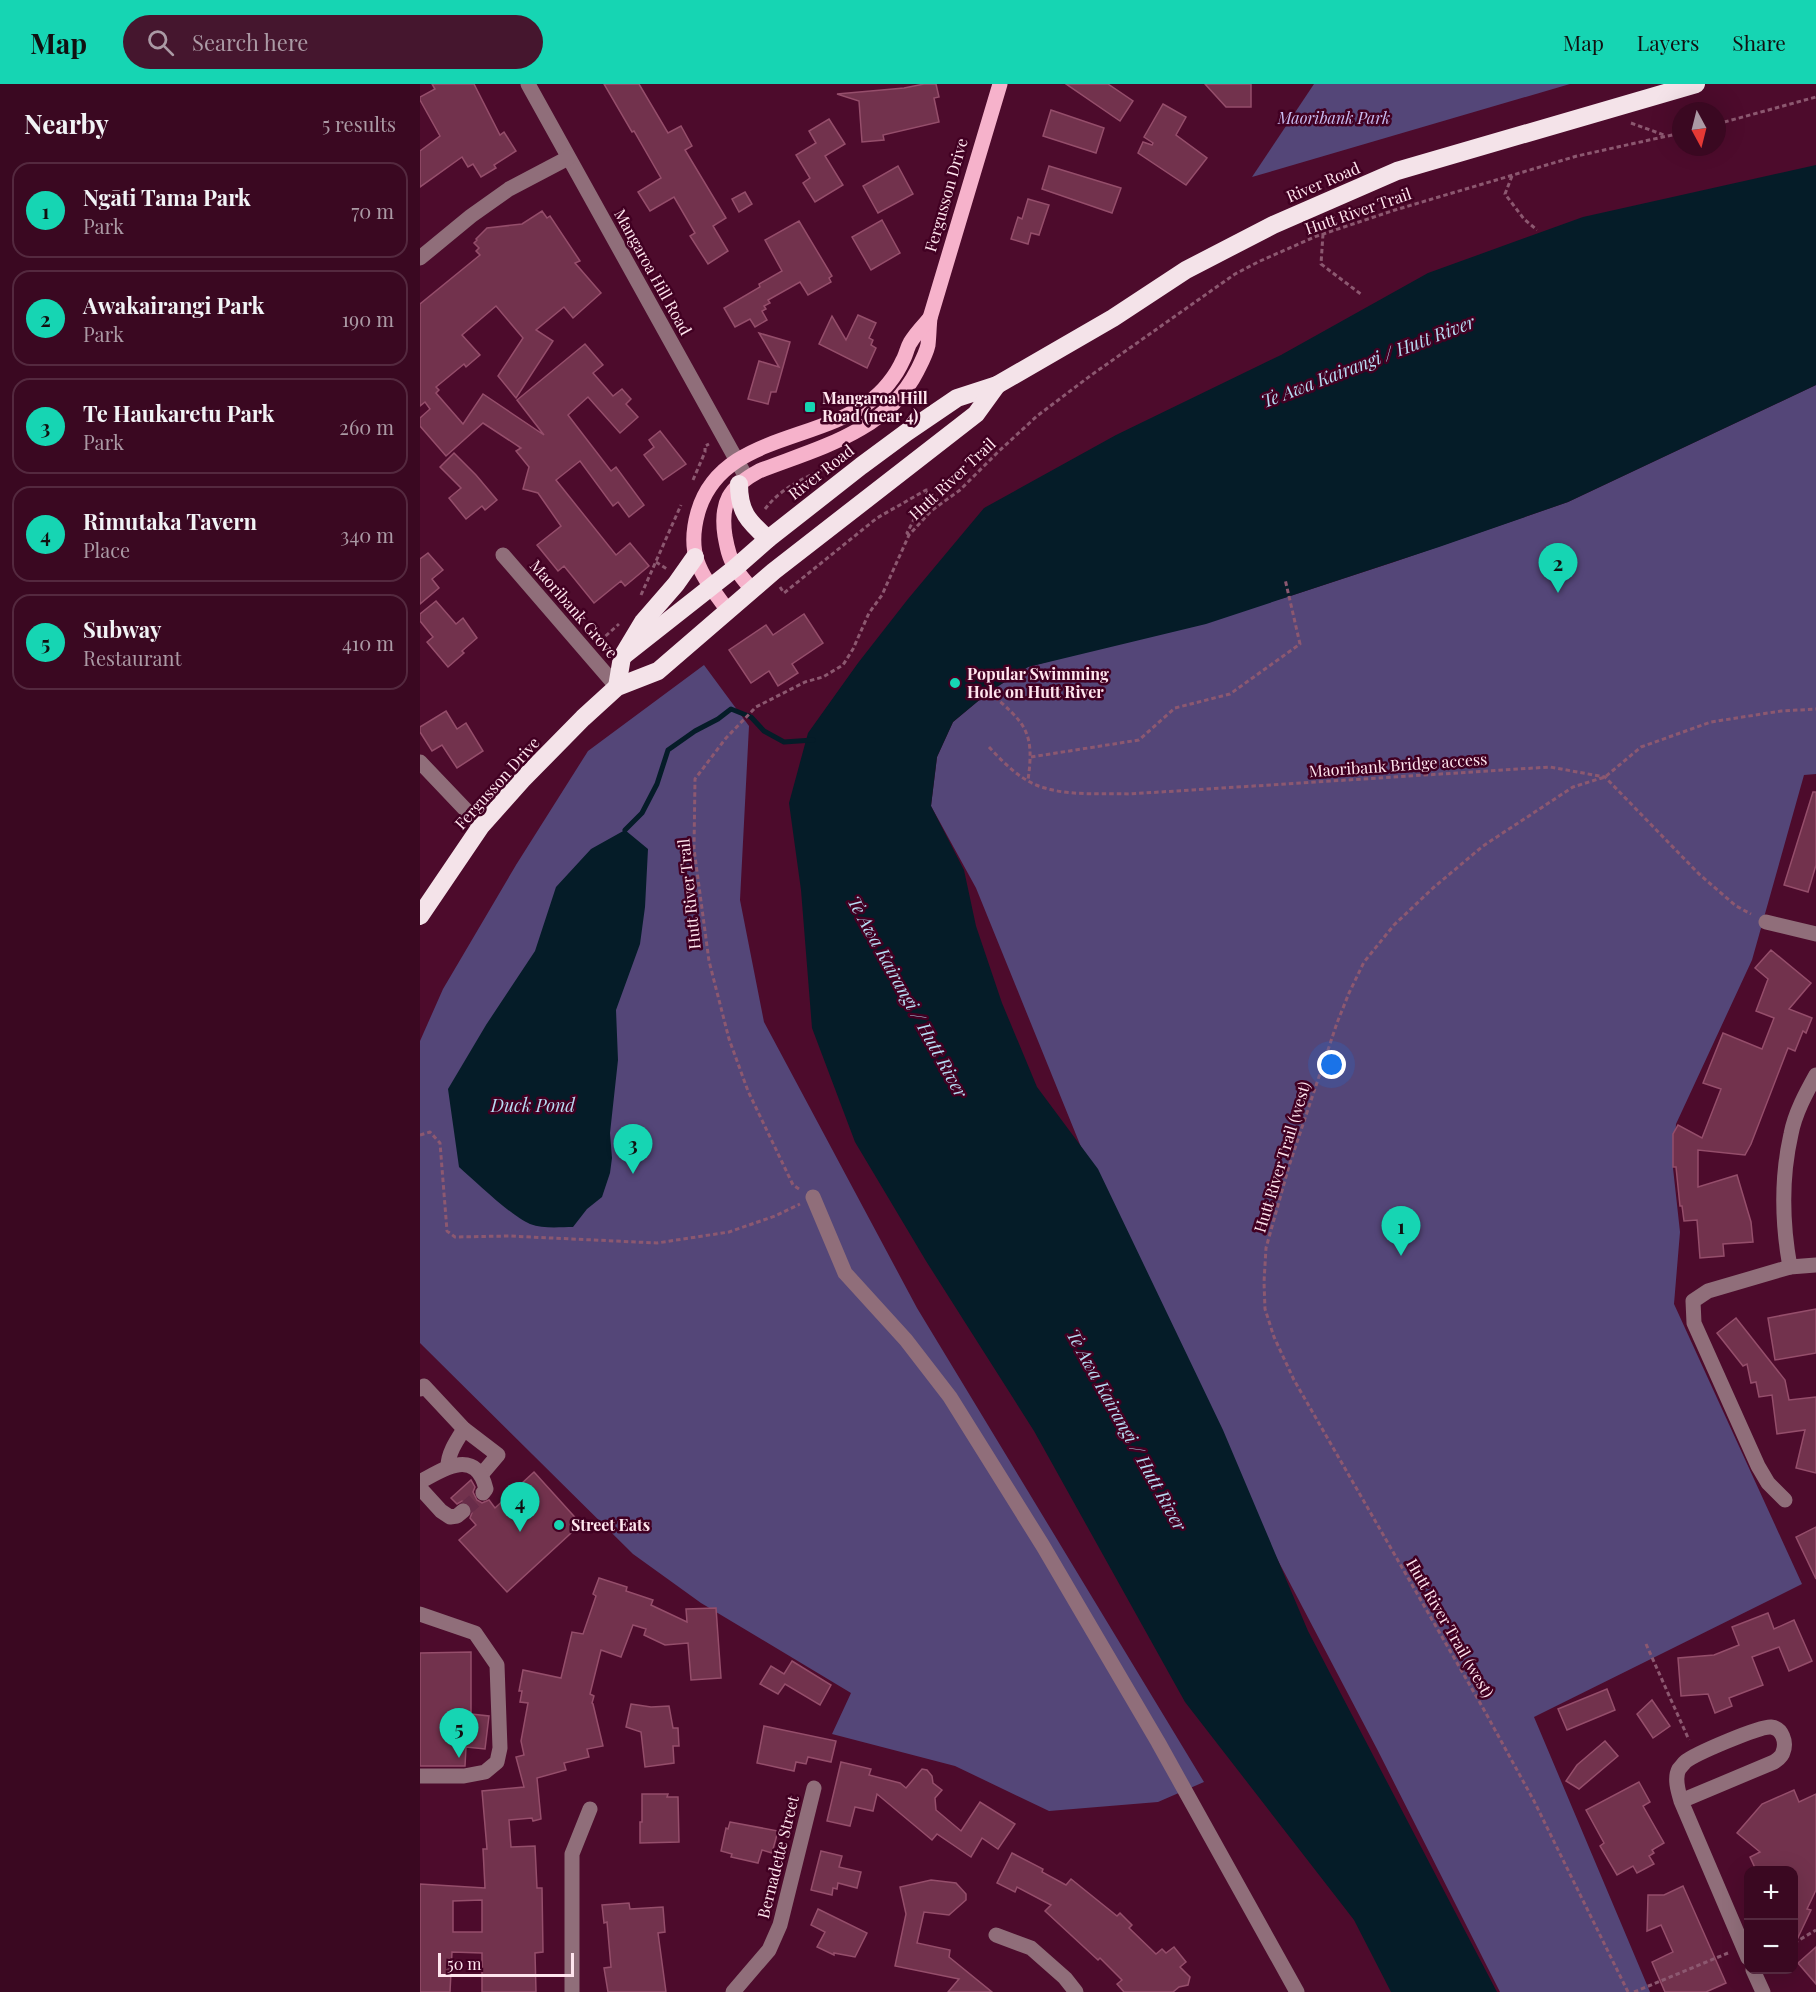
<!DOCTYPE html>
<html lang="en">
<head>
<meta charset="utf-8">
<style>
	body { margin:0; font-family:"Playfair Display",serif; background:#45162e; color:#f1f3f6 }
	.controls { position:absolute; right:18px; bottom:18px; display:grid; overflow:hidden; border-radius:12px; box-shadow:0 6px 24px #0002 }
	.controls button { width:54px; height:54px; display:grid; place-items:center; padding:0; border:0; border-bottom:2px solid #54293f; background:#3a0821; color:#f1f3f6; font:30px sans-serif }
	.compass { position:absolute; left:1252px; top:18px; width:54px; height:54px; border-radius:50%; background:#3a0821; box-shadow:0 6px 24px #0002; rotate:173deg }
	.scale { position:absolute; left:18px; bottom:15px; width:136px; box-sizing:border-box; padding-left:6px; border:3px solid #ffe5ee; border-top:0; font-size:16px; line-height:21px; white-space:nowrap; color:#ffe5ee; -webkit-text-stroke:4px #410022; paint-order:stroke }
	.you { position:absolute; left:912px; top:981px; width:21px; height:21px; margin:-15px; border:4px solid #fff; border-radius:50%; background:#1a73e8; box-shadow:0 0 0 9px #1a73e833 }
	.badge { display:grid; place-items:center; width:39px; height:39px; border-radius:50%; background:#16d5b3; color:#111; font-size:20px; font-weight:700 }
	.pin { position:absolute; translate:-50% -50px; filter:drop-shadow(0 2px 3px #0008) }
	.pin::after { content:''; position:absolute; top:32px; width:21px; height:18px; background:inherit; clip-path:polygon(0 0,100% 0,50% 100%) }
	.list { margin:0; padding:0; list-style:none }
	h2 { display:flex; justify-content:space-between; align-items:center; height:78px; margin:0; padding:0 24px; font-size:26px }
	h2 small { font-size:20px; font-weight:400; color:#ab9aa5 }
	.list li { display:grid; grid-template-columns:39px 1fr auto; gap:18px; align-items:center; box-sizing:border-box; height:96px; margin:0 12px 12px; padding:0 12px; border:2px solid #54293f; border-radius:18px }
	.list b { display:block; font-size:22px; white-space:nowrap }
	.list p { margin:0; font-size:20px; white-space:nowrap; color:#ab9aa5 }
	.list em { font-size:20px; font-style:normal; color:#ab9aa5 }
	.icon { flex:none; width:33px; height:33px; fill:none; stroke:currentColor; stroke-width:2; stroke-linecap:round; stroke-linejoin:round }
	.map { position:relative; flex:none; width:1396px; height:1908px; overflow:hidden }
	header { display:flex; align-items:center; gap:36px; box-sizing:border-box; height:84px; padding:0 30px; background:#16d5b3; color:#111 }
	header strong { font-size:28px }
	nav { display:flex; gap:33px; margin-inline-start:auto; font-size:21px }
	.search { width:420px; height:54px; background:#45162e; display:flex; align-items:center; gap:15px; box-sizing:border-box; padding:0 21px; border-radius:33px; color:#ab9aa5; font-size:22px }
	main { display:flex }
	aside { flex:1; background:#3a0821 }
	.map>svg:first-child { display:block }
</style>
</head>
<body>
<header>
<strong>Map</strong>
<div class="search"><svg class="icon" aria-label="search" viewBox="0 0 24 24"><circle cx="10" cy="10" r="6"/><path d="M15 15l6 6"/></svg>Search here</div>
<nav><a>Map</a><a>Layers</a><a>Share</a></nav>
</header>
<main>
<aside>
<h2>Nearby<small>5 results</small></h2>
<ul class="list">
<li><span class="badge">1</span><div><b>Ngāti Tama Park</b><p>Park</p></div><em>70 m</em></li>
<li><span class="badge">2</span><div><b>Awakairangi Park</b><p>Park</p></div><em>190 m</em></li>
<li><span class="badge">3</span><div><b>Te Haukaretu Park</b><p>Park</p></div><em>260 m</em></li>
<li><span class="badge">4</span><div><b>Rimutaka Tavern</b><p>Place</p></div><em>340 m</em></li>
<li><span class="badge">5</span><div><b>Subway</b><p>Restaurant</p></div><em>410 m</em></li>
</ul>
</aside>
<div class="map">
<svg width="1396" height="1908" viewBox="0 0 1396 1908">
	<rect width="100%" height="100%" fill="#4d0b2c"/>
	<!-- green -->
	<g fill="#544678">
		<polygon points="894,0 1150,0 832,93"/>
		<polygon points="1396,301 1396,690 1384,691 1332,876 1256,1040 1253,1084 1260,1148 1254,1220 1382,1500 1114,1633 1230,1908 1080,1908 957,1665 730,1233 556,804 511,722 517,673 533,638 569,608 608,583 864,514 974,478 1148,418"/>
		<polygon points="284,581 329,642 320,816 344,938 497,1224 784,1698 738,1718 629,1727 535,1682 412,1650 431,1609 281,1519 213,1470 0,1259 0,957 23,905 96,781 168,667"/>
	</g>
	<!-- water -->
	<g fill="#051c28">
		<polygon points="1396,81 1396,301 1148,418 1019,463 786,540 608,583 569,608 533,638 517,673 511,722 544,786 556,842 582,919 617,1003 678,1085 803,1346 888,1547 1077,1908 971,1908 934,1836 765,1618 614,1347 506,1177 435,1058 392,944 381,806 369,719 388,649 438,579 488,515 564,424 696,351 861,271 1008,189 1163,133"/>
		<path d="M205 746 228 765 225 823 220 860 196 926 198 976 190 1049 192 1074 190 1089 182 1113 167 1125 153 1143C140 1143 123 1145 110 1140 91 1132 56 1098 39 1083L28 1005 66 941 115 867 136 803 171 765Z"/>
	</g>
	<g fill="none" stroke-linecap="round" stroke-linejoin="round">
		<!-- stream -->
		<polyline stroke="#051c28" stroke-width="5" points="205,746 222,729 237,700 248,666 275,647 298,635 311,625 331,633 344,647 364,658 393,656"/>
	</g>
	<!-- building -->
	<g fill="#72324d" stroke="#954e6b" stroke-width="1.5" fill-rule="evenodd">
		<polygon points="12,0 54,0 80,51 84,48 96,67 74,81 76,84 61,93 53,80 48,83 42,73 0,103 0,67 20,52 0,16 0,13 15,5"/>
		<polygon points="184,0 219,0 248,49 261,42 272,62 265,66 306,134 293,142 308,167 288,180 270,152 275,149 254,113 230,127 218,108 241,94 214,47 212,48"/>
		<polygon points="504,0 516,0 519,13 514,14 519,38 463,51 464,56 442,58 439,17 417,10 484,4"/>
		<polygon points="646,0 688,0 713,17 700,37"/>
		<polygon points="785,0 831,0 831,23 806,23"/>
		<polygon points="743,20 766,33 756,51 787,74 766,101 718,69 723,58 732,61 733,59 724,53"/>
		<polygon points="631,26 684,44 676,69 623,52"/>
		<polygon points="409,35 425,60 405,72 423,101 395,118 383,99 390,94 376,71 396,59 389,47"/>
		<polygon points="478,82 493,110 458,129 443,102"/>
		<polygon points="629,82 701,104 692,129 622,105"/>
		<polygon points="325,108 332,120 319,128 312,115"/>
		<polygon points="608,115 629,121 619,151 611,149 608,160 591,155 598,133 602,135"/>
		<polygon points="122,127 127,134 130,132 160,177 155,179 181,209 153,234 144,223 116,246 133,257 96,314 78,292 103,254 76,222 42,251 60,271 46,283 44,280 16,303 19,306 16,309 43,340 63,310 124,351 97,316 165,260 183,281 173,289 193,312 202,305 211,315 206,320 218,333 200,349 168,313 148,331 191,387 196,383 224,421 209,433 198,418 193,422 160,377 136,396 196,471 210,459 229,482 205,502 201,497 174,519 144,482 138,487 117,461 141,442 118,409 103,405 109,383 96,367 101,364 63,339 26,372 0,342 0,334 10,325 5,318 0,322 0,220 60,171 56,167 59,164 54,159 57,156 56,155 67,144 102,140"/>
		<polygon points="462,136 480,169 451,186 432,153"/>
		<polygon points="379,137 412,192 409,194 411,198 388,211 380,198 348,216 350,219 344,222 346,225 342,227 347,236 335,243 330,235 315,243 304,224 340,203 339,200 362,187 345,156"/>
		<polygon points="438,231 456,239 449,254 453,256 451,261 456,264 447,284 399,260 412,232 426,256"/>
		<polygon points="339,249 370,258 356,308 351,308 348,320 328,315 339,277 359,283"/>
		<polygon points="240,347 266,380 243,396 224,371 234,363 229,356"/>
		<polygon points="34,369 56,391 77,416 65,426 62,422 46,435 29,414 41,404 20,383"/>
		<polygon points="8,469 23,486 12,495 19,504 0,520 0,475"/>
		<polygon points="16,517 36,540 43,534 57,554 42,567 44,569 28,583 7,558 13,553 0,537 0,530"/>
		<polygon points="384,530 403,559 372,580 378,589 358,602 349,587 331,599 309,566 346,541 353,551"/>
		<polygon points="26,627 37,645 46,639 63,667 37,684 22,661 12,667 0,648 0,643"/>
		<polygon points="1393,708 1396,708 1396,781 1388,808 1364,801"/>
		<polygon points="1351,866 1391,899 1369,925 1392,934 1386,949 1383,947 1375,967 1368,964 1331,1060 1325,1071 1278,1066 1278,1103 1317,1091 1331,1138 1333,1158 1303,1160 1304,1172 1280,1174 1277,1136 1264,1137 1262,1122 1260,1122 1256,1083 1253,1083 1253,1050 1258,1041 1282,1054 1301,1005 1283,999 1303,949 1342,965 1354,934 1336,927 1348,895 1335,884"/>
		<polygon points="1396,1225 1396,1269 1355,1276 1348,1234"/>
		<polygon points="1316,1234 1365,1296 1369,1316 1396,1313 1396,1389 1376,1384 1385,1346 1357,1350 1352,1311 1339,1313 1336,1298 1331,1299 1327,1280 1323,1282 1297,1249"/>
		<polygon points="114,1388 161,1440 87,1508 39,1456 56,1441 50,1434 53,1426 50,1420 42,1417 37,1420 31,1414 51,1396 55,1403 53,1408 57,1416 62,1419 69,1416 75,1424"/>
		<polygon points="1396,1443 1396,1495 1376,1453"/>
		<path d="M179 1494 207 1503 206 1507 233 1516 231 1521 267 1538 266 1525 296 1524 301 1594 271 1596 268 1559 245 1561 224 1551 226 1545 213 1541 201 1573 181 1566 170 1610 174 1612 172 1619 173 1620 183 1662 167 1665 169 1673 144 1679 146 1686 117 1694 121 1735 113 1737 112 1734 89 1736 91 1763 115 1762 117 1804H122L123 1868 115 1869 116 1908H62V1869L32 1868 30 1908H0V1800L65 1804 63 1765H67L62 1707 104 1703 96 1673 104 1671 101 1657 108 1619 100 1618 102 1607H99L103 1586 141 1594 152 1548 163 1550 176 1512 173 1510ZM62 1816V1848H33V1817Z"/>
		<polygon points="1348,1529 1354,1545 1374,1536 1392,1577 1369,1587 1359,1563 1332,1573 1343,1601 1309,1614 1312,1622 1295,1629 1288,1610 1261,1612 1258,1574 1294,1571 1319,1561 1312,1543"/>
		<polygon points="51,1568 51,1630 69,1632 65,1665 46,1663 45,1682 0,1682 0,1569"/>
		<polygon points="372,1577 411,1601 400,1621 365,1600 358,1610 340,1600 351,1582 364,1590"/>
		<polygon points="1187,1605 1195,1626 1147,1646 1138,1625"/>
		<polygon points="1232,1616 1250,1642 1233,1654 1217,1630"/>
		<polygon points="211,1620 231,1623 249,1622 253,1644 258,1644 259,1662 253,1662 254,1679 225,1683 221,1648 206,1643"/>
		<polygon points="344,1642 416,1657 411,1678 388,1673 386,1680 376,1678 374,1687 337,1679"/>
		<polygon points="1185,1657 1198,1672 1159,1705 1146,1697 1157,1681"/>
		<polygon points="421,1678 451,1685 449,1691 480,1699 486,1704 502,1685 507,1686 512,1692 513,1699 522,1706 515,1714 516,1726 541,1747 560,1718 595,1740 578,1765 562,1754 551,1773 517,1750 512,1756 457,1710 453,1727 435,1723 430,1742 407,1737"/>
		<polygon points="1219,1698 1230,1718 1223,1722 1244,1759 1232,1766 1234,1769 1229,1772 1234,1780 1217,1789 1213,1782 1197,1791 1180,1762 1184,1759 1166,1726"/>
		<polygon points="1374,1706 1379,1718 1396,1710 1396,1806 1387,1825 1391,1826 1374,1862 1374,1786 1336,1786 1330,1773 1340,1768 1317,1749 1342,1720"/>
		<polygon points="222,1710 248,1710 247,1713 258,1713 259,1758 220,1759 220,1738 222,1738"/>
		<polygon points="310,1738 358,1747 352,1769 342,1766 338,1779 311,1773 312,1770 301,1767 306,1744 308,1745"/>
		<polygon points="401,1767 422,1772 419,1783 441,1788 437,1804 418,1799 417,1805 413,1804 412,1811 391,1806"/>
		<polygon points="592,1769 623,1785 622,1788 646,1801 651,1795 697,1832 700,1829 712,1841 709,1844 736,1870 742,1865 746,1869 754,1863 766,1878 760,1883 770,1893 768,1901 759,1903 753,1908 704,1908 697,1900 702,1896 680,1874 678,1876 625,1827 631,1821 597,1803 595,1808 577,1799"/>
		<polygon points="511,1796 536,1799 546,1810 546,1816 529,1831 504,1828 497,1859 530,1866 529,1873 572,1908 528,1908 539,1895 475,1882 486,1830 480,1803"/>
		<polygon points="1263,1802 1306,1899 1286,1908 1245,1908 1232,1878 1253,1868 1241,1841 1227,1847 1228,1811 1244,1811"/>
		<polygon points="209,1819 210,1825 243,1823 245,1848 238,1849 246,1908 188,1908 184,1884 191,1883 187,1838 184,1839 182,1821"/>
		<polygon points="398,1825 447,1849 435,1873 414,1869 414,1871 397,1863 405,1848 391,1841"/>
		<polygon points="1396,1863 1396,1900 1378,1879"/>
	</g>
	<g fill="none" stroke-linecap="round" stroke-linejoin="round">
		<!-- minor-tunnel -->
		<polyline stroke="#682c49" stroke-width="15" stroke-dasharray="15 8" stroke-linecap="butt" points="43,1427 63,1409"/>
		<!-- path -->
		<g stroke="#8c5870" stroke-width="3" stroke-dasharray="4.5 3" stroke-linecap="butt">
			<polyline points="1211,39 1244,51"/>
			<polyline points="1297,40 1396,13"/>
			<polyline points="1092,92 1085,110 1104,135 1117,146"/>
			<polyline points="903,150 901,180 942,211"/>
			<polyline points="273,396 285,368 285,362 289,360"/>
			<path d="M345 425C361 404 384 394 408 383"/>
			<polyline points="236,478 247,485"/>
			<polyline points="360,503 364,509 457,434 506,406 509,406 487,449 489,451"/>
			<polyline points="221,511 261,421"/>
			<polyline points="180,557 199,540"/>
			<path d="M569 608C605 639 615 647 608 696"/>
			<path d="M569 663C585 680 602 698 625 704 651 712 682 709 709 710L1130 683 1185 693 1279 790 1316 822 1331 830"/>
			<polyline points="611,673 719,656 755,624 810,610 880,560 865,495"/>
			<polyline points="0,1051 10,1048 20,1059 27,1147 35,1153 89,1152 237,1159 309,1148 355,1132 380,1120"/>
			<polyline points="379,1105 373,1101 328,1007 309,955 289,877 274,765 275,695 306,654 336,623 385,598 403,593 423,581 433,565 449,529 462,511 489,451 511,427 540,406 578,368 617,332 670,292 815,190 840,177 897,152 975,126 1157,72 1261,49"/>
			<polyline points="1226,1560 1269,1656"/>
			<polyline points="1374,1859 1396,1846"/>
			<polyline points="1208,1908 1114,1717 1063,1624 874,1296 854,1253 845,1225 844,1198 846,1164 869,1082 917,939 929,909 944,878 974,841 1013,804 1063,762 1153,703 1185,693 1221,663 1291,638 1361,627 1396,625"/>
			<polyline points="1214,1908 1308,1869"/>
		</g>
		<!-- minor -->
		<g stroke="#906e7a" stroke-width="15">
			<polyline points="108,0 326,393"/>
			<polyline points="0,174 51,132 89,105 148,74"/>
			<polyline points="83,471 197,603"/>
			<polyline points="0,678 61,742"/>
			<polyline points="1346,838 1396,850"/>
			<polyline points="393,1113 425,1189 486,1256 530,1313 623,1462 738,1658 877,1908"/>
			<path d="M1370 1183C1362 1139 1361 1094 1371 1050 1375 1029 1386 1009 1396 991"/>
			<polyline points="0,1305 4,1302 44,1345"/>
			<path d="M28 1382C28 1369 37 1356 44 1345L78 1371 61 1391"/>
			<path d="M0 1398C24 1384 56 1364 66 1405L63 1409"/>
			<polyline points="0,1404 21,1427 30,1433 37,1432 43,1427"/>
			<polyline points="1365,1416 1348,1399 1338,1382 1274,1239 1273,1217 1288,1207 1370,1183 1396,1181"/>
			<polyline points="0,1530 55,1549 77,1581 80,1664 77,1678 65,1688 44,1692 0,1692"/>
			<path d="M1261 1717 1354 1678C1358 1675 1362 1673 1363 1668 1367 1658 1362 1644 1351 1643 1340 1642 1274 1670 1265 1678 1264 1679 1260 1684 1259 1685 1254 1694 1258 1707 1261 1717L1328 1874"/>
			<polyline points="576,1851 611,1864 645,1894 656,1908"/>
			<polyline points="1333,1886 1343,1908"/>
			<polyline points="152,1908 152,1770 170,1725"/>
			<polyline points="313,1908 349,1866 360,1841 394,1704"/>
		</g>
		<!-- major -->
		<g stroke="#f6b2cb" stroke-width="15">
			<path d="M332 506C327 499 319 491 315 483 309 474 307 463 305 452 300 419 309 403 339 387 398 364 466 348 497 287 501 279 506 270 508 261 509 252 509 243 510 234L580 0"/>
			<path d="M308 527C283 492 265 474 278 428 300 352 394 359 449 318 463 308 476 292 483 276 486 271 487 264 490 259 495 250 503 242 510 234"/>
		</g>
		<!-- highway -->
		<g stroke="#f4e3e9" stroke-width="18">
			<path d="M319 400C319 428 328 437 348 455"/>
			<polyline points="202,573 315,484 348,455 441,382 487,348 537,314 577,301 693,234 766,186 853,141 977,87 1276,0"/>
			<polyline points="197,603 202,573 223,538 256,500 275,473"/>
			<polyline points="0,832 61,742 102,696 163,634 197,603 238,587 354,487 556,330 577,301"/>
		</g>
	</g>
	<!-- markers -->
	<g fill="#16d5b3" stroke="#410022" stroke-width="2">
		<rect x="384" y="317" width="12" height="12" rx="3"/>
		<circle cx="535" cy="599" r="6"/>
		<circle cx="139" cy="1441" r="6"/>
	</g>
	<g text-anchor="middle" stroke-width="5" stroke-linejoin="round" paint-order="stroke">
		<!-- park labels -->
		<g font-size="16" font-style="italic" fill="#c9bdf2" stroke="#410022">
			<text x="914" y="40">Maoribank Park</text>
		</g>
		<!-- street labels -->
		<g font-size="16" fill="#ffe5ee" stroke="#410022">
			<text transform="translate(903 98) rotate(-23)" y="6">River Road</text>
			<text transform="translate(526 111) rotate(-74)" y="6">Fergusson Drive</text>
			<text transform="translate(938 127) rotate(-19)" y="6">Hutt River Trail</text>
			<text transform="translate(233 188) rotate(61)" y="6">Mangaroa Hill Road</text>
			<text transform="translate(401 388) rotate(-38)" y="6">River Road</text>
			<text transform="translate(532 395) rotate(-43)" y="6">Hutt River Trail</text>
			<text transform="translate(154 525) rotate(49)" y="6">Maoribank Grove</text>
			<text transform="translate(978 681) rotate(-4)" y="6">Maoribank Bridge access</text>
			<text transform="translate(77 699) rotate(-48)" y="6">Fergusson Drive</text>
			<text transform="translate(269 810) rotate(-96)" y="6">Hutt River Trail</text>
			<text transform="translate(862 1073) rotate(-73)" y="6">Hutt River Trail (west)</text>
			<text transform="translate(1030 1544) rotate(60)" y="6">Hutt River Trail (west)</text>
			<text transform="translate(358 1773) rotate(-76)" y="6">Bernadette Street</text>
		</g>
		<!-- poi labels -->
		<g font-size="16" font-weight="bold" fill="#ffe5ee" stroke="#410022" text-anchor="start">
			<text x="402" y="320">Mangaroa Hill<tspan x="402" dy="18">Road (near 4)</tspan></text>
			<text x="547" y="596">Popular Swimming<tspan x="547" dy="18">Hole on Hutt River</tspan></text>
			<text x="151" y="1447">Street Eats</text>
		</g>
		<!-- water labels -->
		<g font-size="18" font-style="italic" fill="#b7dcf3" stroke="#410022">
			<text transform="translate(948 278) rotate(-21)" y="6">Te Awa Kairangi / Hutt River</text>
			<text transform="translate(487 913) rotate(61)" y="6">Te Awa Kairangi / Hutt River</text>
			<text x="113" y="1028">Duck Pond</text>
			<text transform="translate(706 1346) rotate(61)" y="6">Te Awa Kairangi / Hutt River</text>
		</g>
	</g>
</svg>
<div class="controls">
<button>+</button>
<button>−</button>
</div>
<svg class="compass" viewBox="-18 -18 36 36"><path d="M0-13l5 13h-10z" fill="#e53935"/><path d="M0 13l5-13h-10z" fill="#ab9aa5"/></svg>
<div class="scale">50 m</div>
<div class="you"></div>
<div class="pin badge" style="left:981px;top:1172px">1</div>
<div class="pin badge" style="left:1138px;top:509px">2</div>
<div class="pin badge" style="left:213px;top:1090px">3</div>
<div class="pin badge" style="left:100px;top:1448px">4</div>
<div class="pin badge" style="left:39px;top:1674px">5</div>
</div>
</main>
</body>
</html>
